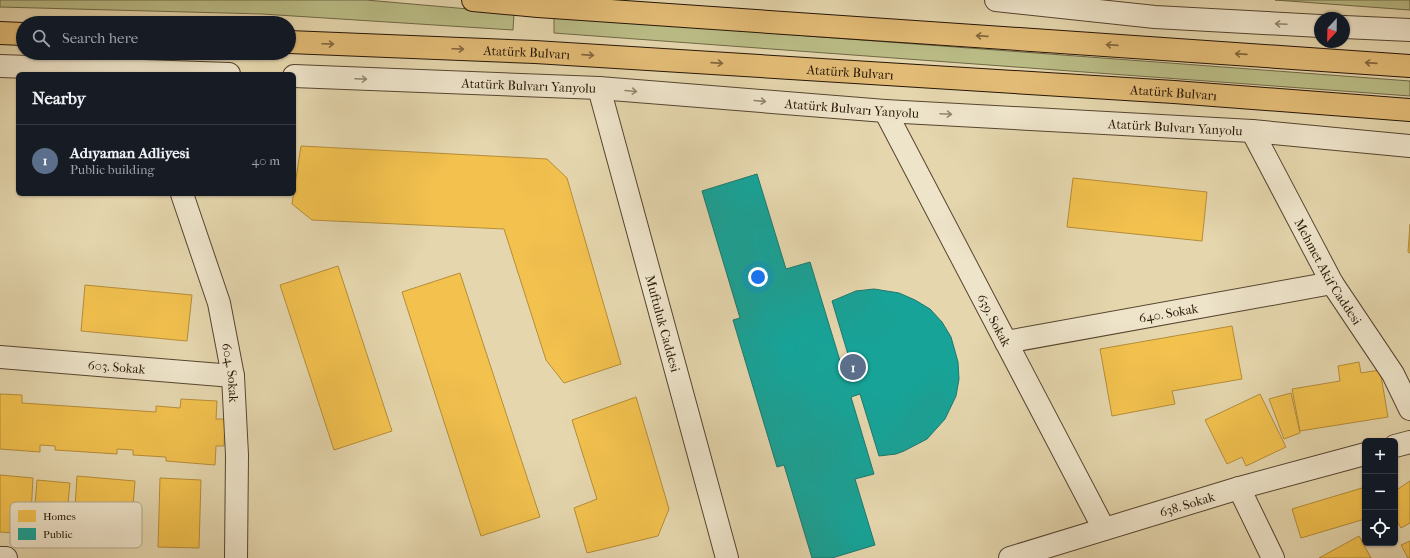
<!DOCTYPE html>
<html lang="en">
<head>
<meta charset="utf-8">
<style>
	body { margin:0; font-family:"IM FELL French Canon",serif; background:#20242c; color:#f1f3f6 }
	.controls { position:absolute; right:12px; bottom:12px; display:grid; overflow:hidden; border-radius:6px; box-shadow:0 1px 3px #0004 }
	.controls button { width:36px; height:36px; display:grid; place-items:center; padding:0; border:0; border-bottom:1px solid #363941; background:#171b24; color:#f1f3f6; font:20px sans-serif }
	.compass { position:absolute; left:1314px; top:12px; width:36px; height:36px; border-radius:50%; background:#171b24; box-shadow:0 1px 3px #0004; rotate:202deg }
	.you { position:absolute; left:758px; top:277px; width:14px; height:14px; margin:-10px; border:3px solid #fff; border-radius:50%; background:#1a73e8; box-shadow:0 0 0 6px #1a73e833 }
	.badge { display:grid; place-items:center; width:26px; height:26px; border-radius:50%; background:#8c9099; color:#fff; font-size:13px; font-weight:700 }
	.pin { position:absolute; translate:-50% -50%; border:2px solid #fff; box-shadow:0 1px 4px #0006 }
	.list { margin:0; padding:0; list-style:none }
	h2 { display:flex; justify-content:space-between; align-items:center; height:52px; margin:0; padding:0 16px; font-size:17px }
	h2 small { font-size:13px; font-weight:400; color:#9ea1a6 }
	.list li { display:grid; grid-template-columns:26px 1fr auto; gap:12px; align-items:center; box-sizing:border-box; height:72px; padding:0 16px; border-top:1px solid #363941 }
	.list b { display:block; font-size:15px; white-space:nowrap }
	.list p { margin:0; font-size:13px; white-space:nowrap; color:#9ea1a6 }
	.list em { font-size:13px; font-style:normal; color:#9ea1a6 }
	.icon { flex:none; width:22px; height:22px; fill:none; stroke:currentColor; stroke-width:2; stroke-linecap:round; stroke-linejoin:round }
	.map { position:relative; flex:none; width:1410px; height:558px; overflow:hidden }
	.search { position:absolute; background:#171b24; box-shadow:0 1px 3px #0004; left:16px; top:16px; width:280px; height:44px; display:flex; align-items:center; gap:10px; box-sizing:border-box; padding:0 14px; border-radius:22px; color:#9ea1a6; font-size:15px }
	.panel { position:absolute; background:#171b24; box-shadow:0 1px 3px #0004; left:16px; top:72px; width:280px; height:124px; border-radius:6px }
	.map>svg:first-child { display:block }
</style>
</head>
<body>
<div class="map">
<svg width="1410" height="558" viewBox="0 0 1410 558">
	<rect width="100%" height="100%" fill="#e5d6ad"/>
	<filter id="stains"><feTurbulence type="fractalNoise" baseFrequency=".005" numOctaves="4"/><feColorMatrix values="0 0 0 0 .2 0 0 0 0 .09 0 0 0 0 .02 0 0 0 .5 -.17"/></filter>
	<radialGradient id="worn" r=".72"><stop offset=".6" stop-color="#630" stop-opacity="0"/><stop offset="1" stop-color="#630" stop-opacity=".3"/></radialGradient>
	<!-- green -->
	<g fill="#babc86" stroke="#706846">
		<polygon points="0,0 366,0 514,13 513,30 262,14 0,7"/>
		<polygon points="1275,0 1410,0 1410,10"/>
		<polygon points="554,17 1410,81 1410,96 554,33"/>
	</g>
	<!-- homes -->
	<g fill="#f2c14e" stroke="#b58d38">
		<polygon points="301,146 547,159 567,178 621,364 564,383 546,360 504,229 312,220 292,204"/>
		<polygon points="1073,178 1207,192 1202,241 1067,227"/>
		<polygon points="1410,224 1410,253 1408,252"/>
		<polygon points="338,266 392,431 334,450 280,285"/>
		<polygon points="460,273 540,517 481,536 402,292"/>
		<polygon points="85,285 192,295 187,341 81,331"/>
		<polygon points="1232,326 1242,379 1172,391 1175,404 1112,416 1100,349"/>
		<polygon points="1359,362 1361,373 1380,370 1388,417 1300,431 1292,389 1340,381 1338,366"/>
		<polygon points="1291,393 1300,433 1284,439 1269,399"/>
		<polygon points="0,394 22,395 22,403 156,412 156,406 180,408 181,399 217,401 216,419 225,419 224,446 216,446 215,465 166,461 166,457 133,455 133,450 117,449 117,454 55,450 55,446 40,445 40,452 0,449"/>
		<polygon points="1260,394 1286,447 1246,466 1242,457 1227,464 1205,420"/>
		<polygon points="636,397 669,509 658,536 587,553 574,508 597,499 572,420"/>
		<polygon points="0,475 33,478 30,534 0,532"/>
		<polygon points="77,476 135,481 130,544 73,539"/>
		<polygon points="160,478 201,480 199,548 158,547"/>
		<polygon points="37,480 70,483 65,534 33,531"/>
		<polygon points="1410,481 1410,523 1401,528 1395,518 1395,491"/>
		<polygon points="1362,488 1365,496 1365,519 1301,538 1292,509"/>
		<polygon points="1359,536 1371,558 1319,558"/>
		<polygon points="1410,541 1410,558 1408,558 1401,545"/>
	</g>
	<!-- public -->
	<polygon fill="#17a398" stroke="#1c786c" points="757,174 786,269 810,262 841,364 850,361 832,301 856,291 874,289 899,293 915,300 930,309 942,322 951,337 958,362 959,379 956,396 945,419 927,439 904,451 896,454 879,456 860,394 851,397 874,474 855,479 875,545 832,558 812,558 784,465 777,467 733,320 740,318 702,191"/>
	<g fill="none" stroke-linecap="round" stroke-linejoin="round">
		<defs>
			<g id="minor">
				<polyline points="996,0 1155,17 1320,26"/>
				<polyline points="1344,27 1410,30"/>
				<polyline points="0,66 229,74"/>
				<path id="s1" d="M294 76 599 88 885 111 1252 131 1410 146"/>
				<path id="s2" d="M599 88 727 558"/>
				<path id="s3" d="M885 111 1104 529"/>
				<path id="s4" d="M1252 131 1332 283 1393 374 1410 409"/>
				<path id="s5" d="M182 194 219 303 233 376 237 455 236 558"/>
				<path id="s6" d="M1006 342 1332 283"/>
				<path id="s7" d="M0 357 233 376"/>
				<polyline points="1395,446 1410,442"/>
				<polyline points="1239,488 1273,558"/>
				<polyline points="0,558 6,558"/>
				<path id="s8" d="M1010 558 1239 488 1365 454"/>
			</g>
			<g id="highway">
				<polyline points="473,0 538,6 1410,66"/>
				<polyline points="0,33 23,34"/>
				<path id="s9" d="M289 42 535 52 1174 92 1410 110"/>
			</g>
		</defs>
		<!-- minor casing -->
		<use href="#minor" stroke="#56452f" stroke-width="24"/>
		<!-- highway casing -->
		<use href="#highway" stroke="#261505" stroke-width="24"/>
		<!-- minor -->
		<use href="#minor" stroke="#eee4ca" stroke-width="22"/>
		<!-- highway -->
		<use href="#highway" stroke="#e2bb76" stroke-width="22"/>
	</g>
	<!-- one-way arrows -->
	<defs><path id="oneway-shaft" d="M-6 0H5M1.5-3L5.5 0L1.5 3" fill="none" stroke-width="1.6" stroke-linecap="round" stroke-linejoin="round"/></defs>
	<g stroke="#948771">
		<use href="#oneway-shaft" transform="translate(1281 24) rotate(-177)"/>
		<use href="#oneway-shaft" transform="translate(361 79) rotate(2)"/>
		<use href="#oneway-shaft" transform="translate(631 91) rotate(5)"/>
		<use href="#oneway-shaft" transform="translate(760 101) rotate(5)"/>
		<use href="#oneway-shaft" transform="translate(946 114) rotate(3)"/>
	</g>
	<g stroke="#84683e">
		<use href="#oneway-shaft" transform="translate(982 36) rotate(-176)"/>
		<use href="#oneway-shaft" transform="translate(328 44) rotate(2)"/>
		<use href="#oneway-shaft" transform="translate(1112 45) rotate(-176)"/>
		<use href="#oneway-shaft" transform="translate(458 49) rotate(2)"/>
		<use href="#oneway-shaft" transform="translate(1241 54) rotate(-176)"/>
		<use href="#oneway-shaft" transform="translate(588 55) rotate(4)"/>
		<use href="#oneway-shaft" transform="translate(717 63) rotate(4)"/>
		<use href="#oneway-shaft" transform="translate(1371 63) rotate(-176)"/>
	</g>
	<g text-anchor="middle" stroke-width="4" stroke-linejoin="round" paint-order="stroke">
		<!-- street labels -->
		<g font-size="13" fill="#261505" stroke="#eee4ca">
			<text dy="5" stroke="none"><textPath href="#s9" startOffset="238">Atatürk Bulvarı</textPath></text>
			<text dy="5" stroke="none"><textPath href="#s9" startOffset="562">Atatürk Bulvarı</textPath></text>
			<text dy="5" stroke="none"><textPath href="#s1" startOffset="235">Atatürk Bulvarı Yanyolu</textPath></text>
			<text dy="5" stroke="none"><textPath href="#s9" startOffset="886">Atatürk Bulvarı</textPath></text>
			<text dy="5" stroke="none"><textPath href="#s1" startOffset="559">Atatürk Bulvarı Yanyolu</textPath></text>
			<text dy="5" stroke="none"><textPath href="#s1" startOffset="883">Atatürk Bulvarı Yanyolu</textPath></text>
			<text dy="5" stroke="none"><textPath href="#s4" startOffset="160">Mehmet Akif Caddesi</textPath></text>
			<text dy="5" stroke="none"><textPath href="#s6" startOffset="165">640. Sokak</textPath></text>
			<text dy="5" stroke="none"><textPath href="#s3" startOffset="236">639. Sokak</textPath></text>
			<text dy="5" stroke="none"><textPath href="#s2" startOffset="244">Muftuluk Caddesi</textPath></text>
			<text dy="5" stroke="none"><textPath href="#s7" startOffset="117">603. Sokak</textPath></text>
			<text dy="5" stroke="none"><textPath href="#s5" startOffset="186">604. Sokak</textPath></text>
			<text dy="5" stroke="none"><textPath href="#s8" startOffset="185">638. Sokak</textPath></text>
		</g>
	</g>
	<!-- legend -->
	<rect x="10" y="502" width="132" height="46" rx="6" fill="#eee4ca" stroke="#b2a68f" stroke-width="1"/>
	<rect x="18" y="510" width="18" height="12" fill="#f2c14e"/>
	<rect x="18" y="528" width="18" height="12" fill="#17a398"/>
	<g font-size="11" fill="#261505">
		<text x="43" y="520">Homes</text>
		<text x="43" y="538">Public</text>
	</g>
	<rect width="100%" height="100%" filter="url(#stains)"/>
	<rect width="100%" height="100%" fill="url(#worn)"/>
</svg>
<div class="controls">
<button>+</button>
<button>−</button>
<button><svg class="icon" aria-label="locate" viewBox="0 0 24 24"><circle cx="12" cy="12" r="6"/><path d="M12 2v4M12 18v4M2 12h4M18 12h4"/></svg></button>
</div>
<svg class="compass" viewBox="-18 -18 36 36"><path d="M0-13l5 13h-10z" fill="#e53935"/><path d="M0 13l5-13h-10z" fill="#9ea1a6"/></svg>
<div class="you"></div>
<div class="pin badge" style="left:853px;top:367px;background:#5c6f8a">1</div>
<div class="search"><svg class="icon" aria-label="search" viewBox="0 0 24 24"><circle cx="10" cy="10" r="6"/><path d="M15 15l6 6"/></svg>Search here</div>
<section class="panel">
<h2>Nearby<small></small></h2>
<ul class="list">
<li><span class="badge" style="background:#5c6f8a">1</span><div><b>Adıyaman Adliyesi</b><p>Public building</p></div><em>40 m</em></li>
</ul>
</section>
</div>
</body>
</html>
